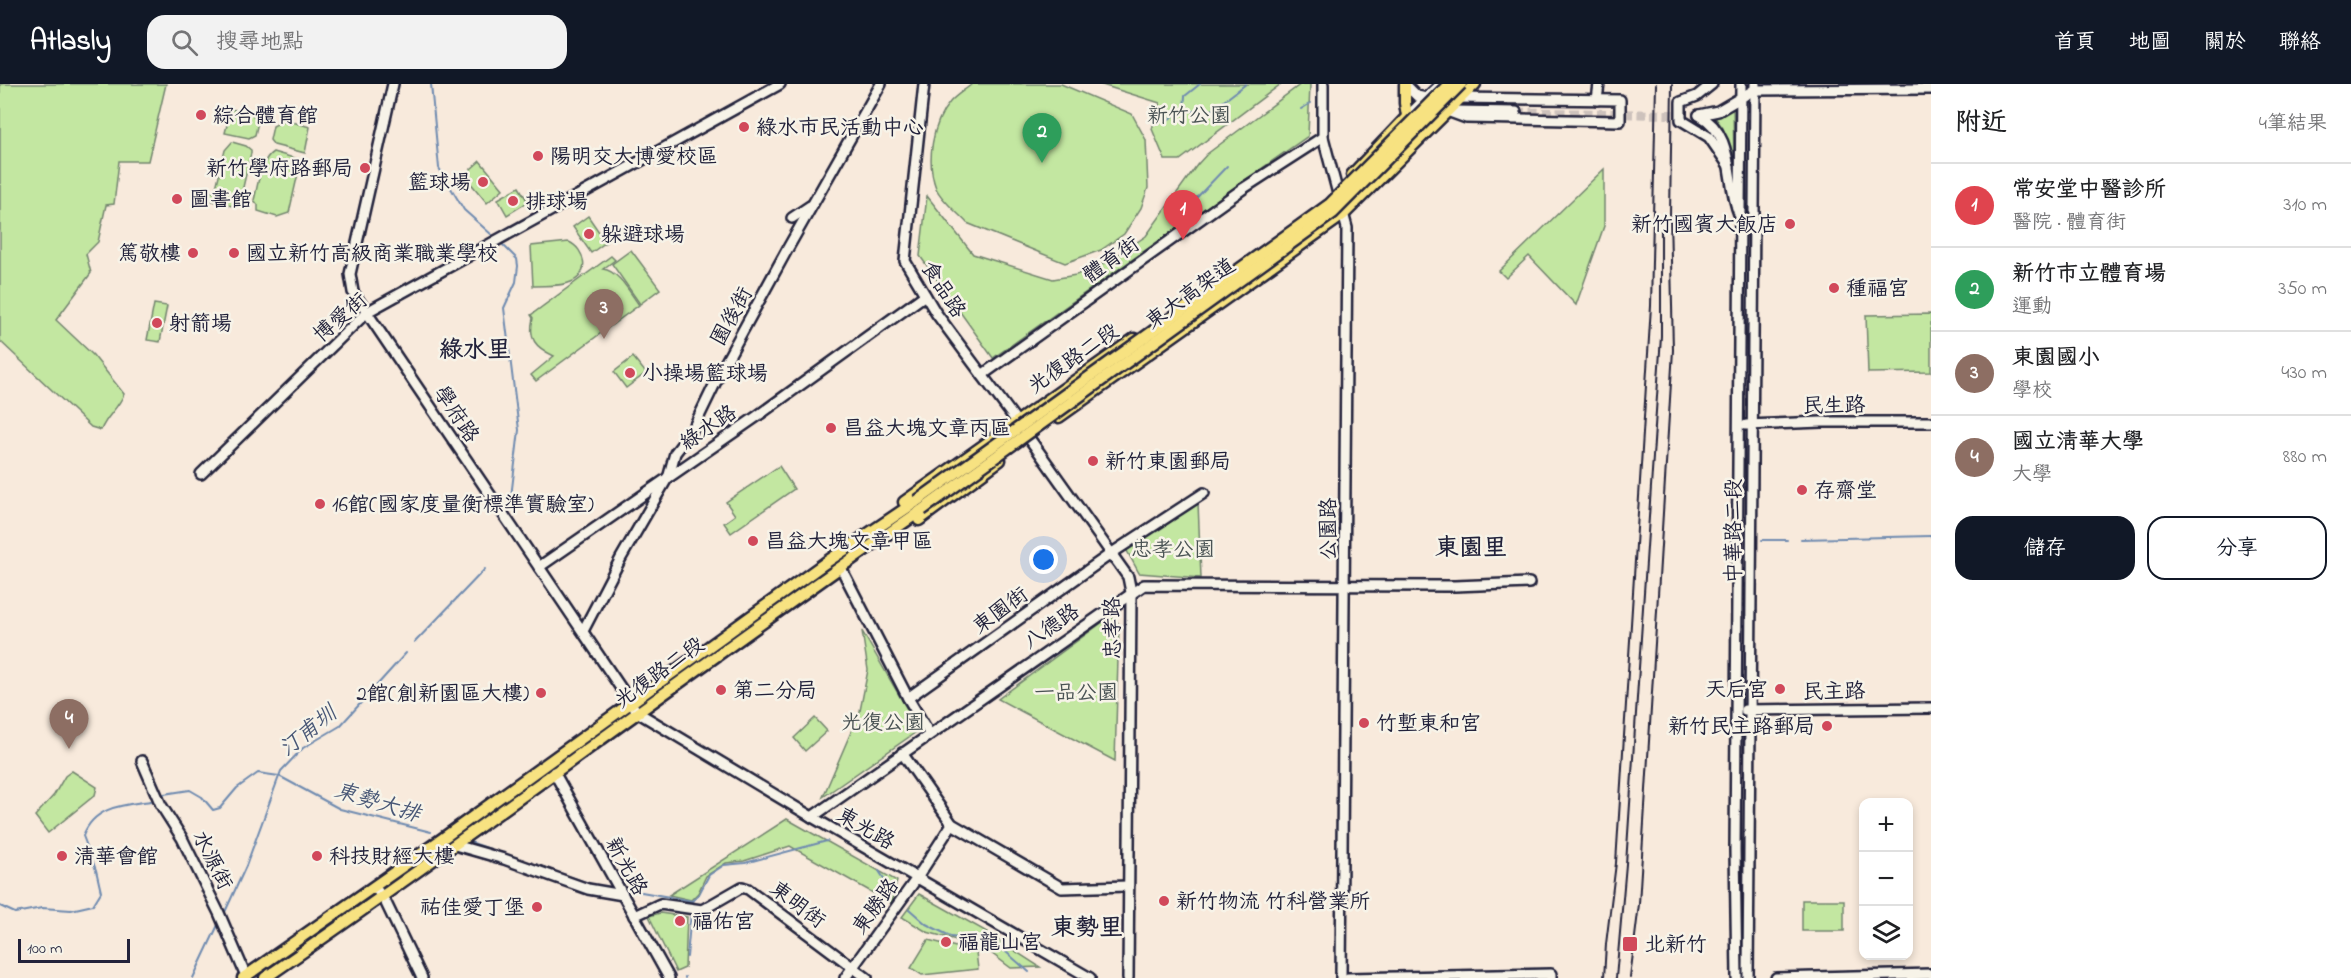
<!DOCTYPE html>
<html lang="zh-TW">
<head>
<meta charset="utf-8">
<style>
	body { margin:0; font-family:"Indie Flower","LXGW WenKai TC",sans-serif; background:#f2f2f2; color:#202124 }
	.controls { position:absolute; right:18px; bottom:18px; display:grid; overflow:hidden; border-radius:12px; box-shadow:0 3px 9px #0003 }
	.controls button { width:54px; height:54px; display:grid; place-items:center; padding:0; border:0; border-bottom:2px solid #e0e0e0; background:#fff; color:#202124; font:30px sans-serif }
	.scale { position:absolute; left:18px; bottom:15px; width:112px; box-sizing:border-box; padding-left:6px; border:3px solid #22223b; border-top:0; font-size:16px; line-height:21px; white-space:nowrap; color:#22223b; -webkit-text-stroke:4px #f7f3e8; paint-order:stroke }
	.you { position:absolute; left:1044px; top:476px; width:21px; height:21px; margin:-15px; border:4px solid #fff; border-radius:50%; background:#1a73e8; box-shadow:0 0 0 9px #1a73e833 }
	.badge { display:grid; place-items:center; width:39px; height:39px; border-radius:50%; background:#111827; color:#fff; font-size:20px; font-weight:700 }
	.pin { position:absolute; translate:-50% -50px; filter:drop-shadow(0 2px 3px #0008) }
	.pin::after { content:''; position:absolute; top:32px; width:21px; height:18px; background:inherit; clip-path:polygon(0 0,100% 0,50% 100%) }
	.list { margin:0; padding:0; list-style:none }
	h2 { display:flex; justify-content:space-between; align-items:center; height:78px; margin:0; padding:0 24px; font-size:26px }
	h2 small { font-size:20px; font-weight:400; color:#757577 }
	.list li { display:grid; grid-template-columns:39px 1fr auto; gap:18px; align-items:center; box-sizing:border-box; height:84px; padding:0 24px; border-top:2px solid #e0e0e0 }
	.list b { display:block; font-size:22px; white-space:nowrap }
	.list p { margin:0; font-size:20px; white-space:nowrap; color:#757577 }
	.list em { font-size:20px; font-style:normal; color:#757577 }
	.actions { display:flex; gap:12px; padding:18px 24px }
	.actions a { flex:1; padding:14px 0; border:2px solid #111827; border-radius:18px; text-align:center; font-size:21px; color:#111827 }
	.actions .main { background:#111827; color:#fff }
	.icon { flex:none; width:33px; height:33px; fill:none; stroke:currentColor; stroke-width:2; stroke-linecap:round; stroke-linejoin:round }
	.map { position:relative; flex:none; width:1931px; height:894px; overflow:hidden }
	header { display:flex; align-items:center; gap:36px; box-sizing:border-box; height:84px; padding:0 30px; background:#111827; color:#fff }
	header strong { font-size:28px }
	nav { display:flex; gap:33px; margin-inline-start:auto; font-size:21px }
	.search { width:420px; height:54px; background:#f2f2f2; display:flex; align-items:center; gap:15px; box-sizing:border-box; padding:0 21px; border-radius:18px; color:#757577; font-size:22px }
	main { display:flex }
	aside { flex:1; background:#fff }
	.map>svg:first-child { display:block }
</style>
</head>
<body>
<header>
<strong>Atlasly</strong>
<div class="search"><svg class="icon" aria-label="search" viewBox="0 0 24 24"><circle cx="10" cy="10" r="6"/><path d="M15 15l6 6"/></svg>搜尋地點</div>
<nav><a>首頁</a><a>地圖</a><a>關於</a><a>聯絡</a></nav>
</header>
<main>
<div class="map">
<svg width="1931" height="894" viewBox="0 0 1931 894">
	<rect width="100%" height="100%" fill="#f8eadc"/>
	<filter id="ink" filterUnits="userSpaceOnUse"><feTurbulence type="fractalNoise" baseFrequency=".0167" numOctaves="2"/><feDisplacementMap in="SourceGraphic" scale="12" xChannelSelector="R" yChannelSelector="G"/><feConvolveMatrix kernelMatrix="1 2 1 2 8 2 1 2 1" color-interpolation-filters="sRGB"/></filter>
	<g filter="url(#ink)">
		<!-- green -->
		<g fill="#c3e7a1" stroke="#72846e" stroke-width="1.5">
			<path d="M0 0H166L148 77H119L114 120 106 121 98 158 86 170 91 189 56 236 93 271 124 310C118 325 107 331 101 346L91 343 0 257Z"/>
			<path d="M972 0H1061L1132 30 1146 56 1148 104 1141 124 1124 150 1101 166 1065 179 967 139C958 129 941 116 936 104 926 78 932 39 950 18 956 11 965 6 972 0Z"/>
			<polygon points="1099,0 1281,0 1180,76 1165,76 1152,45 1160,19"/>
			<polygon points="1301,0 1310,0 1308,52 1198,129 1199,133 1184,139 993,274 920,172 927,112 973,170 1053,195 1076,191 1107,178 1146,152 1197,81 1207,70"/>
			<polygon points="1733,21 1734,80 1723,44 1714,32"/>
			<polygon points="231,25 252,30 258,38 255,51 249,54 225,49"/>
			<polygon points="285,36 310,43 305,69 274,61 270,56 273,42"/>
			<polygon points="232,58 246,62 251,66 251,69 241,112 232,122 205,115 206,108 215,108 225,66"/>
			<path d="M273 68 301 76 289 129 277 133 258 127V121L254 116C258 102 260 76 273 68Z"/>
			<polygon points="480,77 503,105 487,119 464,91"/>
			<polygon points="1604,85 1604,142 1576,221 1529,172 1506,194 1499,187"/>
			<polygon points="519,103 528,118 507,131 498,115"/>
			<polygon points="588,132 606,158 591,169 573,143"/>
			<path d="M569 158C585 165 591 190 571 198 561 203 544 201 533 202L531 162Z"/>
			<polygon points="631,166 660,205 640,220 612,180"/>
			<path d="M611 172 615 176 603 185C619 187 630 209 639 221L536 297 531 291 554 272C535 263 528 255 533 234L531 231Z"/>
			<polygon points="154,220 167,222 160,258 147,256"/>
			<polygon points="1931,230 1931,288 1868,289 1866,231"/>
			<polygon points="633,273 646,289 626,304 614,288"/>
			<polygon points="779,382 794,405 731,449 724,439 735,431 726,418"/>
			<polygon points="1198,418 1201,494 1139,489 1126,465"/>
			<polygon points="1111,532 1119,540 1115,677 998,615"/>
			<polygon points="862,547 919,646 823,713 860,627 868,586"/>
			<polygon points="815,634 827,647 805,667 794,654"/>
			<polygon points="72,687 97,703 95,711 48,749 35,732 54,711 65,692"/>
			<polygon points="787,735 897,797 891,819 790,762 744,777 726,779 706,792 698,809 691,816 669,811"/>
			<polygon points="919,810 987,848 978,862 927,848 902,833"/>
			<rect x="1802" y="816" width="42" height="31"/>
			<polygon points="660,829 687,833 685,884 676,888 649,832"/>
			<polygon points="928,856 976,868 978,885 922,891 911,884"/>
			<polygon points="998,856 1040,883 1011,884 991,869"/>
		</g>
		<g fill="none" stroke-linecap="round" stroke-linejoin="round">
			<!-- stream -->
			<g stroke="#6f8bb0" stroke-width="2">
				<polyline points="431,0 439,84 464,126 492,151"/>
				<polyline points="1184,25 1185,12 1200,0"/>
				<polyline points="1301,25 1311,19"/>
				<polyline points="1169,35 1184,25 1207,30 1246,0"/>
				<polyline points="1182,129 1227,82"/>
				<polyline points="502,160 517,175 518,182 516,198 504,224 519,346 511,413"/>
				<polyline points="1801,455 1931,452"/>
				<polyline points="1762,456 1787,456"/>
				<polyline points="415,558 485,485"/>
				<polyline points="164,710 190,706 202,713 213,726 220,724 237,704 258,689 279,692 340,725 431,748"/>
				<polyline points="470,758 600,803"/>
				<polyline points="879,787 894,810"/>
				<polyline points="636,807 692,817 699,810 709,791 724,781 745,779 827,757"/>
				<path d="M0 822 15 829 42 824 71 826 93 821 101 808 96 786 83 752C94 722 124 721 151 717"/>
				<polyline points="909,825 926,840 952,853 998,861 1029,888"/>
				<polyline points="225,828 246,782 281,687 303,664 340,642 406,569"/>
				<polyline points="687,873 691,828"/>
				<polyline points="193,894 218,841"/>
				<polyline points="685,894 685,893"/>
			</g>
			<!-- minor-tunnel -->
			<polyline stroke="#cdc2bc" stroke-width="9" stroke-dasharray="9 4.5" stroke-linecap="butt" points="1516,28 1699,31"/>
			<defs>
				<g id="minor">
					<polyline points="393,0 350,190 353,208 637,628 812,733 1090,894"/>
					<polyline points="924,0 905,177 936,229 1029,354 1128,493 1131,508 1128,894"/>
					<polyline points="1323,0 1323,53 1347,144 1341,894"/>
					<polyline points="1405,0 1417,12 1426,14 1441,0"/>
					<polyline points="1712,0 1697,12 1681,18 1681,36 1709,53 1729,82"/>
					<polyline points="1597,16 1599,0"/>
					<polyline points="1447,27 1466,34 1620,37 1620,16 1457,14"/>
					<polyline points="1453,27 1516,28"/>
					<polyline points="1699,31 1718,27 1754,6 1931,5"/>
					<path d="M1699 31C1736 51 1725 96 1739 130"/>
					<polyline points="1408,32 1426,14 1437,14"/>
					<polyline points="792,134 810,122"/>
					<polyline points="982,291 1244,104 1323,53"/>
					<polyline points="1746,341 1822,338 1931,338"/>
					<polyline points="201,390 367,228 780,0"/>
					<polyline points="539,483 756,333 925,211"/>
					<polyline points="841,484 908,614 929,649"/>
					<polyline points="583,547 621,474 669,391 675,369 692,347 723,283 788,164 881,0"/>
					<polyline points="908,614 1112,469 1204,409"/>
					<polyline points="1745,626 1931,624"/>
					<polyline points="902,669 952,740 1062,804 1128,802"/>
					<polyline points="142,677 161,721 182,754 219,829 247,894"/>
					<polyline points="554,688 669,894"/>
					<polyline points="812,733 1144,501 1455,502 1529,499"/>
					<polyline points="455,761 504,775 588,805 623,811"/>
					<polyline points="375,803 386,819 422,894"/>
					<polyline points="634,832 660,820 702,826 742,803 748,805 867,894"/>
					<polyline points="845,894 917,794 952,740"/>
					<polyline points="1348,894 1551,890 1551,894"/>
					<polyline points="1737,894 1735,766 1741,0"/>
					<polyline points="1748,894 1755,0"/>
					<polyline points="1776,894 1931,890"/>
				</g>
				<g id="major">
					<polyline points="1405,0 1405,19 1408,38"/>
					<polyline points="1352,91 1408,32"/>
					<polyline points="1059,333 1343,131 1475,0"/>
					<polyline points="904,418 1134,255"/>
					<polyline points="919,436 1000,376"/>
					<polyline points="243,894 442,755 825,479 917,417"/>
					<path d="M265 894C487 742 701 579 922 426"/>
				</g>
			</defs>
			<!-- minor casing -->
			<use href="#minor" stroke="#22223b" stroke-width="14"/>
			<!-- major casing -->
			<use href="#major" stroke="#22223b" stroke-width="15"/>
			<!-- minor -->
			<use href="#minor" stroke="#f7f3e8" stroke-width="9"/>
			<!-- major -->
			<use href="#major" stroke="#f7e281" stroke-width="10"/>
			<!-- rail -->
			<g stroke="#22223b" stroke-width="2">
				<polyline points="1604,894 1606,860 1616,779 1651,222 1656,0"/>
				<polyline points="1616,894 1626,780 1661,252 1661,144"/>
				<polyline points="1630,894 1639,820 1673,266 1670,131 1672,0"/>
			</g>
			<defs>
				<g id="major-bridge">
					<polyline points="917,417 1330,120 1449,0"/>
					<polyline points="922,426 1333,129 1461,0"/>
				</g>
			</defs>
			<!-- major-bridge casing -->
			<use href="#major-bridge" stroke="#22223b" stroke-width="15" stroke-linecap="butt"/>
			<!-- major-bridge -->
			<use href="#major-bridge" stroke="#f7e281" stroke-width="10"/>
		</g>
	</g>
	<!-- markers -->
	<g fill="#d1495b" stroke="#f7f3e8" stroke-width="2">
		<circle cx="201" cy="31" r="6"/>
		<circle cx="744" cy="43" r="6"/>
		<circle cx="538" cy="72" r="6"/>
		<circle cx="365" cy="84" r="6"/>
		<circle cx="483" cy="98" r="6"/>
		<circle cx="177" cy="115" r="6"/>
		<circle cx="513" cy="117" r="6"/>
		<circle cx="1790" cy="140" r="6"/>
		<circle cx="589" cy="150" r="6"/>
		<circle cx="193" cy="169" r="6"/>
		<circle cx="234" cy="169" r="6"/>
		<circle cx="1834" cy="204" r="6"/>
		<circle cx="157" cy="239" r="6"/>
		<circle cx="630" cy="289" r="6"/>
		<circle cx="831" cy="344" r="6"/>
		<circle cx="1093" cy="377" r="6"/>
		<circle cx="1802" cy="406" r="6"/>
		<circle cx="320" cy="420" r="6"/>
		<circle cx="753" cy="457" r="6"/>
		<circle cx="1780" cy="605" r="6"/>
		<circle cx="721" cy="606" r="6"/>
		<circle cx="541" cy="609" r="6"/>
		<circle cx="1364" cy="639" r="6"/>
		<circle cx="1827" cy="642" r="6"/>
		<circle cx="62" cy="772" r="6"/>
		<circle cx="317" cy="772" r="6"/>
		<circle cx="1164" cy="817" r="6"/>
		<circle cx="537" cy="823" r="6"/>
		<circle cx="680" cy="837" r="6"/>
		<circle cx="946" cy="858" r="6"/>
		<rect x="1622" y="852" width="16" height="16" rx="3"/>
	</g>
	<g text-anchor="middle" stroke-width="5" stroke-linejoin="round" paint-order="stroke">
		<!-- poi labels -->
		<g font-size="21" fill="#22223b" stroke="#f7f3e8" text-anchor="start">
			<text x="213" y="38">綜合體育館</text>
			<text x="756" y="50">綠水市民活動中心</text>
			<text x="550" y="79">陽明交大博愛校區</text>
			<text x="353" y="91" text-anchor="end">新竹學府路郵局</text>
			<text x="471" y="105" text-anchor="end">籃球場</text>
			<text x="189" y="122">圖書館</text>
			<text x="525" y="124">排球場</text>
			<text x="1778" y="147" text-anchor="end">新竹國賓大飯店</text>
			<text x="601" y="157">躲避球場</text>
			<text x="181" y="176" text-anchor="end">篤敬樓</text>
			<text x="246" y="176">國立新竹高級商業職業學校</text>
			<text x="1846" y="211">種福宮</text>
			<text x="169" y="246">射箭場</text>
			<text x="642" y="296">小操場籃球場</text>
			<text x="843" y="351">昌益大塊文章丙區</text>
			<text x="1105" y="384">新竹東園郵局</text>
			<text x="1814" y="413">存齋堂</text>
			<text x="332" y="427">16館(國家度量衡標準實驗室)</text>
			<text x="765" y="464">昌益大塊文章甲區</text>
			<text x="1768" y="612" text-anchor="end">天后宮</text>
			<text x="733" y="613">第二分局</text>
			<text x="529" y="616" text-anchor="end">2館(創新園區大樓)</text>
			<text x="1376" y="646">竹塹東和宮</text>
			<text x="1815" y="649" text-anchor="end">新竹民主路郵局</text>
			<text x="74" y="779">清華會館</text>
			<text x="329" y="779">科技財經大樓</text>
			<text x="1176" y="824">新竹物流 竹科營業所</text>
			<text x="525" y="830" text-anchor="end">祐佳愛丁堡</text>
			<text x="692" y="844">福佑宮</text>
			<text x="958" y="865">福龍山宮</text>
			<text x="1644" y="867">北新竹</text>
		</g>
		<!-- park labels -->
		<g font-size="21" fill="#4a5354" stroke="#f7f3e8">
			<text x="1189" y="38">新竹公園</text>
			<text x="1173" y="472">忠孝公園</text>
			<text x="1076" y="615">一品公園</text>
			<text x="883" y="645">光復公園</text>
		</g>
		<!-- street labels -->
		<g font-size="21" fill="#22223b" stroke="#f7f3e8">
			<text transform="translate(1111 175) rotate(-35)" y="7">體育街</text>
			<text transform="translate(944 205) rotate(57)" y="7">食品路</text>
			<text transform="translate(1190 209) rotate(-36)" y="7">東大高架道</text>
			<text transform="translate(731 232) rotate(-61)" y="7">園後街</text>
			<text transform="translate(340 233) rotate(-41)" y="7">博愛街</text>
			<text transform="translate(1073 274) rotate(-35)" y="7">光復路二段</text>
			<text transform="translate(1834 321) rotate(-1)" y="7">民生路</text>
			<text transform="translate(457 330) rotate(56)" y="7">學府路</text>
			<text transform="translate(708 343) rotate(-34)" y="7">綠水路</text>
			<text transform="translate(1328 445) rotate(-90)" y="7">公園路</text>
			<text transform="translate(1733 447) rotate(-90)" y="7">中華路二段</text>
			<text transform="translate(1000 526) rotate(-36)" y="7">東園街</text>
			<text transform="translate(1051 542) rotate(-35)" y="7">八德路</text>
			<text transform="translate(1112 544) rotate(-91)" y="7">忠孝路</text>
			<text transform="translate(659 588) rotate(-36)" y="7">光復路二段</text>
			<text transform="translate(1834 607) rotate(-1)" y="7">民主路</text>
			<text transform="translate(866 744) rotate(30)" y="7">東光路</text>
			<text transform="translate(213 776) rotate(63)" y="7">水源街</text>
			<text transform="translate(627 782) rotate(61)" y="7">新光路</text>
			<text transform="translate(798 820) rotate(37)" y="7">東明街</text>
			<text transform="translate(875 822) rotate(-54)" y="7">東勝路</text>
		</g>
		<!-- water labels -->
		<g font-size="22" font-style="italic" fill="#485776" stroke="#f7f3e8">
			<text transform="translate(307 646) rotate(-39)" y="8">汀甫圳</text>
			<text transform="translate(378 717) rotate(17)" y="8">東勢大排</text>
		</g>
		<!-- quarter labels -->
		<g font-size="24" font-weight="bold" fill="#22223b" stroke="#f7f3e8">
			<text x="475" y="273">綠水里</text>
			<text x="1471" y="471">東園里</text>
			<text x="1087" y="851">東勢里</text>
		</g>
	</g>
</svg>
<div class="controls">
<button>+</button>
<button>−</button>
<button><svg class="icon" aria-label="layers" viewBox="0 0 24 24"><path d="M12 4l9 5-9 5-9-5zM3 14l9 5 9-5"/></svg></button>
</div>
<div class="scale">100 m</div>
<div class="you"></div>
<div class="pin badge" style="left:1183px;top:156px;background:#e0444e">1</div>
<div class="pin badge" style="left:1042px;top:79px;background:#2e9e5b">2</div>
<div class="pin badge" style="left:604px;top:255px;background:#8d6e63">3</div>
<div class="pin badge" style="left:69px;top:665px;background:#8d6e63">4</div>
</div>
<aside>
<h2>附近<small>4筆結果</small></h2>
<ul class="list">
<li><span class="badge" style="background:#e0444e">1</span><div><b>常安堂中醫診所</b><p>醫院 · 體育街</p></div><em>310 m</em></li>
<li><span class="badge" style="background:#2e9e5b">2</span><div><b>新竹市立體育場</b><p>運動</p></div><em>350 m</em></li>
<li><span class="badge" style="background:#8d6e63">3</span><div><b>東園國小</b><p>學校</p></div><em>430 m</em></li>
<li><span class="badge" style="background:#8d6e63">4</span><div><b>國立清華大學</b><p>大學</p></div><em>880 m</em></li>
</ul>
<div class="actions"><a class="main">儲存</a><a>分享</a></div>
</aside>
</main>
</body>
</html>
